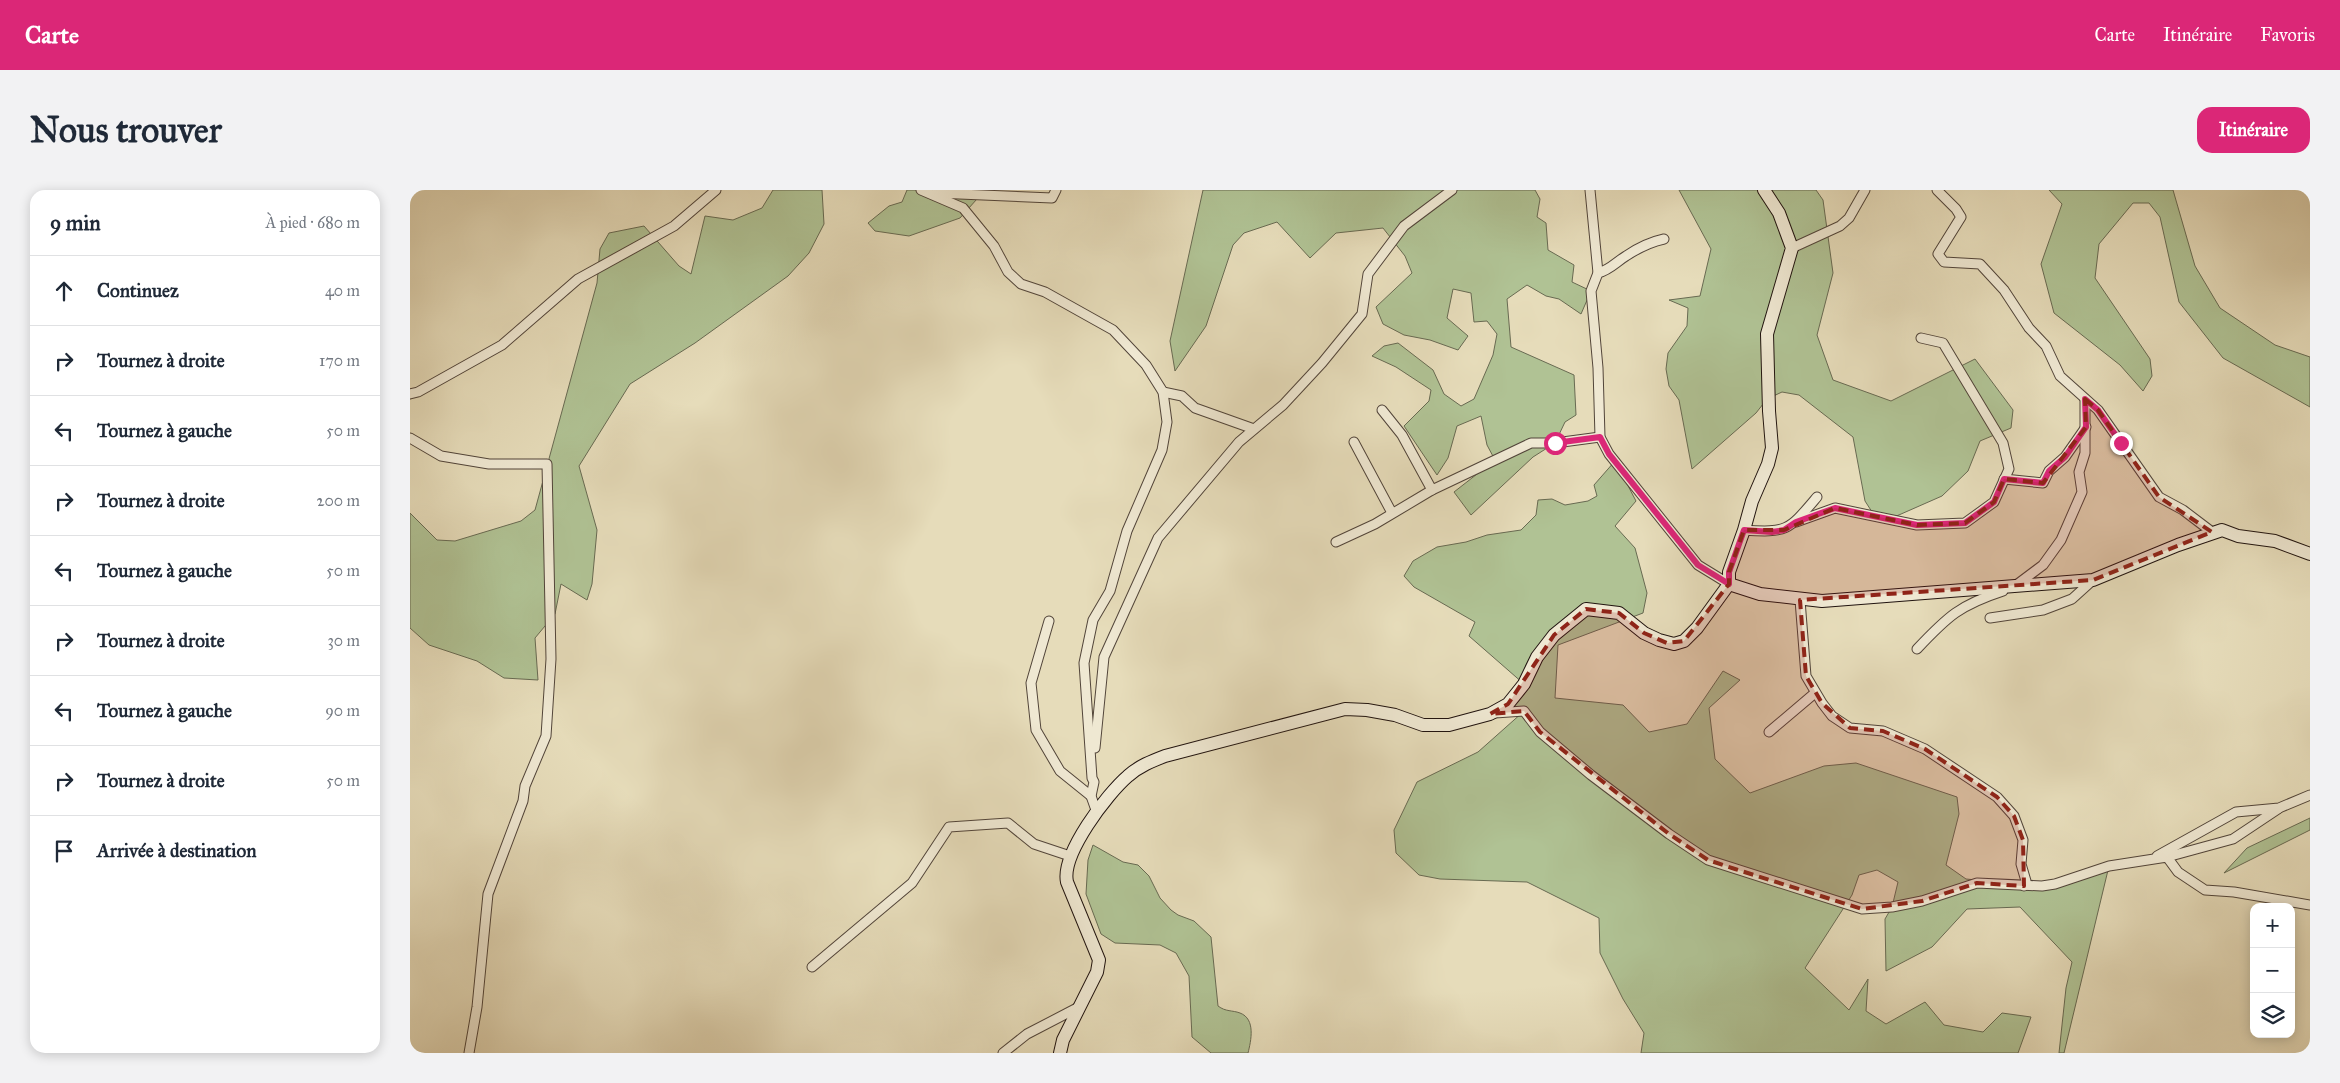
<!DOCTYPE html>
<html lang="fr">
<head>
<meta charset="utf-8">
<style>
	body { margin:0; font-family:"IM FELL Great Primer",serif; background:#f2f2f3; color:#1f2937 }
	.controls { position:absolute; right:15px; bottom:15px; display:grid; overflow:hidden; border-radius:10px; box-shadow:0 2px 12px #0003 }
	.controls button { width:45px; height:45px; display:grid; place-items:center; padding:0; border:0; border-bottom:1px solid #e0e1e3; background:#fff; color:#1f2937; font:25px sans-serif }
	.stop { position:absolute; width:15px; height:15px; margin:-11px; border:4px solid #db2777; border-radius:50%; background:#fff }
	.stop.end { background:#db2777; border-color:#fff; box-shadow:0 1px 5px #0008 }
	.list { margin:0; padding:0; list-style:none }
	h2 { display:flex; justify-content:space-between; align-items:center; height:65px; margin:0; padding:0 20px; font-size:21px }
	h2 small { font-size:16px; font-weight:400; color:#747a83 }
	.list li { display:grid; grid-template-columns:32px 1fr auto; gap:15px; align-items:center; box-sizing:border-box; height:70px; padding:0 20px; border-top:1px solid #e0e1e3 }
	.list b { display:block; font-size:19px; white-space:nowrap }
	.list em { font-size:16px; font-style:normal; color:#747a83 }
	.icon { flex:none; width:28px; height:28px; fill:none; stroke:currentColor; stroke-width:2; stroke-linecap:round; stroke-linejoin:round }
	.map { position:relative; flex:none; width:1900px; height:863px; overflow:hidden; border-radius:15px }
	header { display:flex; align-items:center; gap:30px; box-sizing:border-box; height:70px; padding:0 25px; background:#db2777; color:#fff }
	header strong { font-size:24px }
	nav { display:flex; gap:28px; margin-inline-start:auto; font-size:18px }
	.intro { display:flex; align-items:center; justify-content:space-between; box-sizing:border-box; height:120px; padding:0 30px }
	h1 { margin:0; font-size:35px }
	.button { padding:12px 22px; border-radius:15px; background:#db2777; color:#fff; font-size:18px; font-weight:700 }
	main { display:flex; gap:30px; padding:0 30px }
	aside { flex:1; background:#fff; border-radius:15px; box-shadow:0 2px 12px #0003 }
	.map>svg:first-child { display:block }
</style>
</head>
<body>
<header>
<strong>Carte</strong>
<nav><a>Carte</a><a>Itinéraire</a><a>Favoris</a></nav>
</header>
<div class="intro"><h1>Nous trouver</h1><a class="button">Itinéraire</a></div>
<main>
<aside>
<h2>9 min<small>À pied · 680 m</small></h2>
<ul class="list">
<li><svg class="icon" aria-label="ahead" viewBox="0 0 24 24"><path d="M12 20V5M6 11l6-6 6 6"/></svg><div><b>Continuez</b></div><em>40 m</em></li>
<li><svg class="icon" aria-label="right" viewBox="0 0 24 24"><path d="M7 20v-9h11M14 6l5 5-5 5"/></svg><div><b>Tournez à droite</b></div><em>170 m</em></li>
<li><svg class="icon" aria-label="left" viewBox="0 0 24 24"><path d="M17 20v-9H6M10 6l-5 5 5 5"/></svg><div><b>Tournez à gauche</b></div><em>50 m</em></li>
<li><svg class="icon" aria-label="right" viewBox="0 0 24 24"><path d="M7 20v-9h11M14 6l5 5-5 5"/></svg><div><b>Tournez à droite</b></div><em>200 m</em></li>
<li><svg class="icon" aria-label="left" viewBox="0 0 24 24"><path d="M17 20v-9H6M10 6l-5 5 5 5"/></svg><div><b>Tournez à gauche</b></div><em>50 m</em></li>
<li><svg class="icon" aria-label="right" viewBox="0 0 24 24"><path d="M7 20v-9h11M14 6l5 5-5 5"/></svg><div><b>Tournez à droite</b></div><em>30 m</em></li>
<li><svg class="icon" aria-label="left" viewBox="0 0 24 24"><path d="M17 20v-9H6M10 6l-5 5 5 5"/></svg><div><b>Tournez à gauche</b></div><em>90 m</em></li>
<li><svg class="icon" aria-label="right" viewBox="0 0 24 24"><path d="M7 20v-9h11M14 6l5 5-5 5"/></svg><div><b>Tournez à droite</b></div><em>50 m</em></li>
<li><svg class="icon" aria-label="arrive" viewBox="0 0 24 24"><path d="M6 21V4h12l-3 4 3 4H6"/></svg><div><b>Arrivée à destination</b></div></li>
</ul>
</aside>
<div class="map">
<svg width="1900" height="863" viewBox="0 0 1900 863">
	<rect width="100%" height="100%" fill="#e6dcba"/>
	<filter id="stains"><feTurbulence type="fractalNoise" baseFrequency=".004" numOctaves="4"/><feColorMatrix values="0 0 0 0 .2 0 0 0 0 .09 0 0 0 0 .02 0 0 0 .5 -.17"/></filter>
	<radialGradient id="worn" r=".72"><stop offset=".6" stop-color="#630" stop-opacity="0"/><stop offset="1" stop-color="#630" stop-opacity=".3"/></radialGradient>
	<!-- green -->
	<g fill="#b0c294" stroke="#686a52">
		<polygon points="363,0 412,0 414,34 399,63 378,86 285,153 220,194 169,276 187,340 182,394 177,410 151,394 145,424 125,448 128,490 94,488 67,471 19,455 0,438 0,323 27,350 45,351 111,331 125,320 187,93 190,59 199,43 234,36 269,76 281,84 295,26 323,30 352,18"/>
		<polygon points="497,0 575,0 550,28 499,46 465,41 458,33 479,16 492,12"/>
		<polygon points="793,0 1125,0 1130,9 1127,27 1136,33 1138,60 1164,75 1162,92 1181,101 1171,124 1149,109 1136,106 1117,95 1097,109 1101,157 1164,185 1166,225 1155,232 1145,253 1123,267 1061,325 1044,302 1085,270 1077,255 1071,226 1047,236 1038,268 1027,285 994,236 1019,211 1021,200 986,177 962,166 974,156 988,153 1023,180 1034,204 1051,216 1064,209 1083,165 1087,144 1077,131 1064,132 1061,103 1043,99 1037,128 1058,146 1048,160 1020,150 994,145 973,134 966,117 1002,83 995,66 973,38 926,43 900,68 867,32 834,43 823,55 796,136 765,181 760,151"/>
		<polygon points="1269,0 1406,0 1413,10 1423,83 1407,145 1423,190 1481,211 1565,169 1603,220 1601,238 1570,251 1558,281 1532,306 1482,328 1464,325 1455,311 1443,247 1389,205 1372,202 1357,209 1346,223 1282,279 1269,210 1259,196 1256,179 1258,163 1277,136 1278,118 1259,110 1290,106 1301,59"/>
		<polygon points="1639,0 1763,0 1785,76 1810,118 1865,155 1900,167 1900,217 1813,168 1769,112 1750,27 1739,13 1723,13 1689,54 1685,88 1740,169 1742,186 1733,201 1710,175 1644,123 1631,74 1652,14"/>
		<polygon points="1205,271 1226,311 1205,336 1225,358 1237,403 1233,423 1148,455 1145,508 1213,515 1239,542 1277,534 1313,481 1330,490 1299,518 1305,569 1340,603 1414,576 1446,573 1547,607 1549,624 1536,675 1556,689 1632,696 1699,676 1654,863 1649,863 1656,798 1662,772 1610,717 1557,719 1522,757 1476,781 1475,729 1482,717 1488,692 1467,680 1449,685 1442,705 1395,778 1439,820 1458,789 1456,821 1476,834 1515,812 1534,835 1573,842 1592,823 1621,827 1608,863 1231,863 1234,843 1213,809 1190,763 1189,728 1117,692 1030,689 1009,685 986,663 984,640 1007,592 1068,562 1113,522 1080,524 1114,494 1059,446 1065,432 1004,397 994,386 1003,371 1027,357 1056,352 1077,345 1111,340 1126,325 1128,310 1142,309 1155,315 1178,311 1187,306 1184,295"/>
		<polygon points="1900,628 1900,640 1814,683 1837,658"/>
		<path d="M683 655 713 672 728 675 739 686 750 708 761 720 768 725 784 731 801 747 808 816C816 822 822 820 830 823 846 829 841 851 838 863H801L782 847 779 786 766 763 750 755 705 753 691 744 676 704 678 670Z"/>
	</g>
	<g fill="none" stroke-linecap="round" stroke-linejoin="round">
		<defs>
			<g id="street">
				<polyline points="511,0 553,18 584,56 598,82 611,94 635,102 703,140 736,175 753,202 757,232 752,260 717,341 700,401 683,430 674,473 682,588 684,592 681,606 687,623"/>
				<polyline points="1180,0 1188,83 1181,101 1188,178 1190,247 1199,264 1288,375 1319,394"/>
				<polyline points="1527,0 1546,19 1551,27 1528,64 1534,72 1570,74 1594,100 1619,138 1636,156 1650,186 1688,220 1749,307 1773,320 1802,342"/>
				<polyline points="526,3 642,8 646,0"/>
				<polyline points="1382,58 1430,36 1439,28 1455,0"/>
				<path d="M1188 83C1200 80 1206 72 1216 66 1228 58 1240 52 1254 49"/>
				<polyline points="753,202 772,206 785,218 844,239"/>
				<polyline points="0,204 8,202 92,155 168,89 264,36 306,0"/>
				<polyline points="972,220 992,245 1022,300"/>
				<polyline points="0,248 31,266 79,274 137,274 141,469 136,546 115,596 113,611 78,704 67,817 59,863"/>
				<polyline points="944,252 982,323"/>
				<polyline points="1594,289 1633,293 1639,281 1655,267 1676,237"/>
				<polyline points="1386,332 1425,318 1507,335 1555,333 1584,312 1599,279 1593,253 1533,153 1511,148"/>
				<path d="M1334 340C1378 343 1379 340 1407 307"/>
				<polyline points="926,352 965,334 1022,300 1121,253 1145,253 1190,247"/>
				<polyline points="1605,396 1633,375 1651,350 1672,302 1669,282 1675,263 1675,209"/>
				<polyline points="1390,410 1396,486 1412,513 1422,526 1440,538 1473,541 1515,559 1587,607 1604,626 1613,650 1611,674 1616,691 1614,696"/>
				<polyline points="1580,428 1633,420 1662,409 1683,390"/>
				<polyline points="639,431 621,493 626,540 650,581 681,606"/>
				<path d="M1507 459C1538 426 1550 415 1593 401"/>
				<polyline points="1085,523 1114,521 1130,542 1181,585 1259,644 1298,670 1452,719 1482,717 1512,711 1567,693 1632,696 1645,694 1699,676 1757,667 1768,682 1795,700 1824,702 1900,715"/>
				<polyline points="1359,542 1405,503"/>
				<polyline points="685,558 694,467 748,348 829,252 873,215 912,173 952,124 958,84 994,36 1042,0"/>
				<polyline points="1747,666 1826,622 1869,618 1900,605"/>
				<polyline points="1757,667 1823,649 1868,619"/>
				<polyline points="402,777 502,693 539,637 598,633 624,654 660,666"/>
				<polyline points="593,863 617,844 669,817"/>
			</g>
			<g id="secondary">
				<polyline points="1319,394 1350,404 1412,411 1683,390 1768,355 1812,340 1828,346 1865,351 1900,364"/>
				<path d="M650 863 653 850 687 782 689 770 657 692C651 664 697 604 718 586 729 576 742 571 755 566L935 519 957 520 985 525 1013 535H1039L1080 524 1098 514 1114 494 1127 467 1144 445 1176 419 1209 423 1234 443 1249 450 1264 454 1274 451 1287 438 1319 394V382L1334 340 1342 311 1358 274 1362 258 1359 221 1357 144 1382 58 1369 23 1354 0"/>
			</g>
		</defs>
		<!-- street casing -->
		<use href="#street" stroke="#52453a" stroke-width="11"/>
		<!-- secondary casing -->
		<use href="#secondary" stroke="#20130f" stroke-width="14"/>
		<!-- street -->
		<use href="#street" stroke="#efe8d2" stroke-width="9"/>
		<!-- secondary -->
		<use href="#secondary" stroke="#efe8d2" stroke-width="12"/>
	</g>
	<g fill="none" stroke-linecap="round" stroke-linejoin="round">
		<!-- route -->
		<polyline stroke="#db2777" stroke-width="6" points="1145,253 1190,247 1199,264 1288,375 1319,394 1319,382 1334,340 1362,342 1374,340 1386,332 1425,318 1507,335 1555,333 1584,312 1594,289 1633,293 1639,281 1655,267 1676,237 1675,209 1688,220 1711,253"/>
	</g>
	<!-- marked area -->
	<path fill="#8f2418" fill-opacity="0.2" stroke="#8f2418" stroke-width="4" stroke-dasharray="10 6" stroke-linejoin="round" d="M1675 209 1688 220 1749 307 1802 342 1683 390 1390 410 1396 486 1412 513 1440 538 1473 541 1515 559 1587 607 1604 626 1613 650 1614 696 1567 693 1512 711 1452 719 1325 679 1298 670 1259 644 1130 542 1114 521 1080 524 1098 514 1144 445 1176 419 1209 423 1234 443 1257 453 1274 451 1319 394V382L1334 340H1374L1425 318 1507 335 1555 333 1584 312 1594 289 1633 293 1676 237Z"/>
	<rect width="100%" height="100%" filter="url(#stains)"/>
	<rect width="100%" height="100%" fill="url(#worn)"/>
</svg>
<div class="controls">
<button>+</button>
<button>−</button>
<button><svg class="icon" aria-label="layers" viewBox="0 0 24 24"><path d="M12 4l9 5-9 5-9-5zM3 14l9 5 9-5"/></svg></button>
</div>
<div class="stop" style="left:1145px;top:253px"></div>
<div class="stop end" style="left:1711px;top:253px"></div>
</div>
</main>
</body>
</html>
